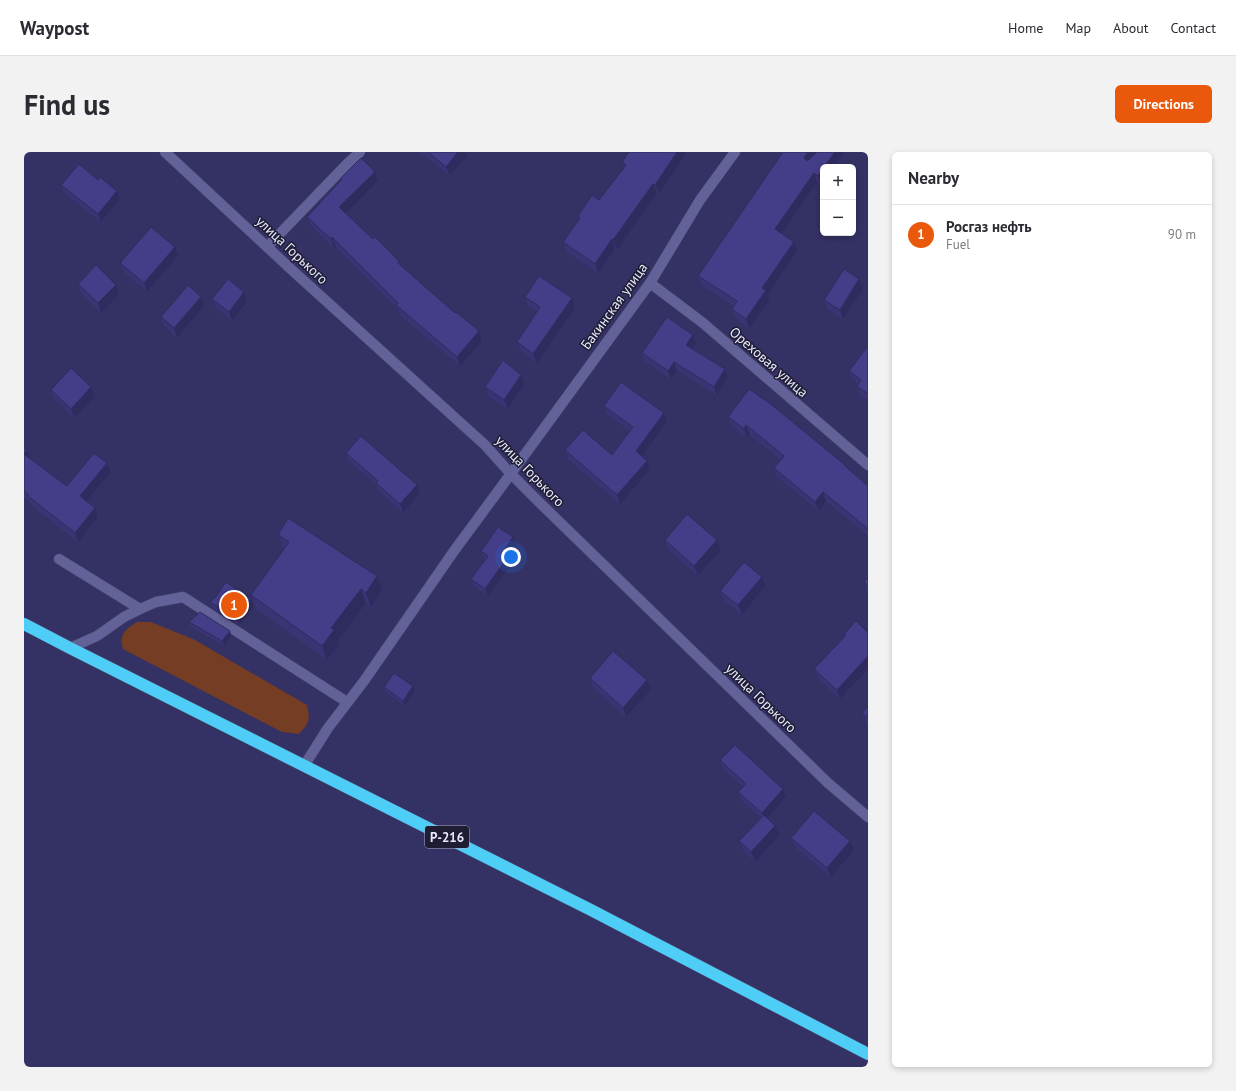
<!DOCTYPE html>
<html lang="en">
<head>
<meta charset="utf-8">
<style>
	body { margin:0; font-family:"PT Sans",sans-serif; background:#f2f2f3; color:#2b2b33 }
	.controls { position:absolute; right:12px; top:12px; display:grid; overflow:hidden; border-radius:6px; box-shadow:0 2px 6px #0003 }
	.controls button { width:36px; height:36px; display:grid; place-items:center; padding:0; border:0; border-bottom:1px solid #e1e1e2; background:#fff; color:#2b2b33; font:20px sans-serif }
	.you { position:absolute; left:487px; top:405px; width:14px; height:14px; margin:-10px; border:3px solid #fff; border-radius:50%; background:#1a73e8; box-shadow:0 0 0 6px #1a73e833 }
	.badge { display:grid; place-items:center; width:26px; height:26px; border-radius:50%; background:#ea580c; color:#fff; font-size:13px; font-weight:700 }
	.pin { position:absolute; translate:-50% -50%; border:2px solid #fff; box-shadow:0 1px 4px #0006 }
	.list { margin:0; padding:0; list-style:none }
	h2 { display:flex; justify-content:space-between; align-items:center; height:52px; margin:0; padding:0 16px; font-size:17px }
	h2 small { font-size:13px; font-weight:400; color:#7c7c81 }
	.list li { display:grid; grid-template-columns:26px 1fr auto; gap:12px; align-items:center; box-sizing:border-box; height:60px; padding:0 16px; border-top:1px solid #e1e1e2 }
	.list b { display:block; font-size:15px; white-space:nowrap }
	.list p { margin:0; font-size:13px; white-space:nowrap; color:#7c7c81 }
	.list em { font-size:13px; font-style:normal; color:#7c7c81 }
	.map { position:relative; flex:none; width:844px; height:915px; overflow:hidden; border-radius:6px }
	header { display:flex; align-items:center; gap:24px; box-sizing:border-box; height:56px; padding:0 20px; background:#fff; border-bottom:1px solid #e1e1e2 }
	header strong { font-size:19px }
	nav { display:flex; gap:22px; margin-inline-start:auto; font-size:14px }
	.intro { display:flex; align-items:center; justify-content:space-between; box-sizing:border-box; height:96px; padding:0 24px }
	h1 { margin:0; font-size:28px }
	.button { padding:10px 18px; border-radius:6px; background:#ea580c; color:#fff; font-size:14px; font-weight:700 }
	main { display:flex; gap:24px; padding:0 24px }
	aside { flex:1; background:#fff; border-radius:6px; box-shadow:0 2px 6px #0003 }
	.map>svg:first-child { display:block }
</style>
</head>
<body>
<header>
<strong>Waypost</strong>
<nav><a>Home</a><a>Map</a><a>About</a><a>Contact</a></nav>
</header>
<div class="intro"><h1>Find us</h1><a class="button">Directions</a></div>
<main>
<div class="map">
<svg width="844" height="915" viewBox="0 0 844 915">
	<rect width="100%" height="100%" fill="#343164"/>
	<!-- green -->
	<path fill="#753d24" d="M113 470H127L171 488 283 553C286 567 286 571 275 582L258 580 99 497C95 481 101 478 113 470Z"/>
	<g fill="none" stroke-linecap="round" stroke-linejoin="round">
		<defs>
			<g id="minor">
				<polyline points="141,0 269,119 461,293 487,322 517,352 804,631 844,665"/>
				<polyline points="243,95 322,13 336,0"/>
				<polyline points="626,131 679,171 844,313"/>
				<polyline points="35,407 116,457"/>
				<polyline points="46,496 73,484 100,465 116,457 132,450 159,445 323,550"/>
				<polyline points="280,614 304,576 340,529 430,399 472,342 626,131 676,48 711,0"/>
			</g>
			<polyline id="highway" points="0,472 46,496 567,758 844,902"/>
		</defs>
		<!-- minor casing -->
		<use href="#minor" stroke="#4e4972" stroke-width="11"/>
		<!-- highway casing -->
		<use href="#highway" stroke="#4e4972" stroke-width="13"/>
		<!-- minor -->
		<use href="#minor" stroke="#626198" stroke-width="10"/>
		<!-- highway -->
		<use href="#highway" stroke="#4ecdf7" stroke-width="12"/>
	</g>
	<!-- wall -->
	<g fill="#3a3475">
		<polygon points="396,0 441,0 443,4 426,24"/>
		<polygon points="605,0 663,0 635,42 633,41 593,98 591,97 574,121 543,100 539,90 555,67 554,64 575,48 600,15 598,10"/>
		<polygon points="759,0 821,0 798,33 793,30 758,82 773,99 744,142 746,148 725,176 711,166 708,157 710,154 678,134 674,124"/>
		<polygon points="351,20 354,29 321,61 349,87 375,109 377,114 431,161 455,179 458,189 436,214 376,163 373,156 312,95 310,96 287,74 283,65 318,28 317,26"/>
		<polygon points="74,28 93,39 96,46 77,70 40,41 37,33"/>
		<polygon points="154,104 123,140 100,120 96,111"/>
		<polygon points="835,127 839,137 819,167 803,157 800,148"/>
		<polygon points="54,132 92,133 95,142 77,161 57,141"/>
		<polygon points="501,145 548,146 551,156 513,211 497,199 493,190 513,160 504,154"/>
		<polygon points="188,147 223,150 208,169 192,156"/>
		<polygon points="180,154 153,186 140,174 137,165"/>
		<polygon points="672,192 668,196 701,217 704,225 693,243 653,218 647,227 621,209 618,201"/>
		<polygon points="844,194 844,249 836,244 833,234 834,232 829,228 825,219"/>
		<polygon points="500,232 484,257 465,245 461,235"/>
		<polygon points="27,238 71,245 50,266 30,247"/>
		<polygon points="580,254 643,270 617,304 623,309 626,318 596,352 544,307 541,298 588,303 606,279 583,262"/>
		<polygon points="704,265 821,313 822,315 844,334 844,384 802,349 795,359 753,325 750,316 757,308 726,283 723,286 708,274"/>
		<polygon points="0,295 7,307 43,334 83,311 87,320 62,349 71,356 74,365 54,390 7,353 6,350 0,345"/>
		<polygon points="322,301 393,333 396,341 379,361 355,339 352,332 325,309"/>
		<polygon points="254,383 358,438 347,455 342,451 314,488 315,492 303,508 232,457 227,443 260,397 259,396"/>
		<polygon points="489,385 492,393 485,402 489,410 464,444 450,434 447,427 461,407 460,407 457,399"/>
		<polygon points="641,388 697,398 674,424 644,397"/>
		<polygon points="738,425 741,434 718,463 700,448 696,439"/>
		<polygon points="844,425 844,440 840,430"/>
		<polygon points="227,447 229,454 215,473 189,456 186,450"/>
		<polygon points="165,470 206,479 207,484 200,494 167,475"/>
		<polygon points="844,481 844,517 816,547 794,526 790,517 821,484 820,482"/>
		<polygon points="566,526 623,528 627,538 602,565 569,536"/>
		<polygon points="389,534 391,539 380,554 362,540 360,535"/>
		<polygon points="844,554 844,572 842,570 838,561"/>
		<polygon points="696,608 759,637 762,645 743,667 751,674 755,683 731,710 719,698 715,689 737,666 717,648 714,640 719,635 699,617"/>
		<polygon points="767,686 830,698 807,725 771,695"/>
	</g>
	<!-- shaded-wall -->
	<g fill="#302b5f">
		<polygon points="434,0 441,0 443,4 426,24 422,15"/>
		<polygon points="653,0 663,0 635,42 631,33"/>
		<polygon points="784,0 794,0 783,16 780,6"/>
		<polygon points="811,0 821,0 810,15 800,15"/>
		<polygon points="799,17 799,31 798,33 794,24"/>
		<polygon points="351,20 354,29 318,65 315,55"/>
		<polygon points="790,21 793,30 755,86 751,77"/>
		<polygon points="629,32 633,41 593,98 589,88"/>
		<polygon points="93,39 96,46 77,70 74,62"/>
		<polygon points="308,85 312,95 310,96 307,87"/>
		<polygon points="588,87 591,97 574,121 571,112"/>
		<polygon points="770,90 773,99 744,142 746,148 725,176 722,167 738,136"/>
		<polygon points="151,95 154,104 123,140 120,131"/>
		<polygon points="835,127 839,137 819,167 816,158"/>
		<polygon points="92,133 95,142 77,161 74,151"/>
		<polygon points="220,140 223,150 208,169 205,160"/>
		<polygon points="177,145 180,154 153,186 150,176"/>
		<polygon points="548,146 551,156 513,211 509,202"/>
		<polygon points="455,179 458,189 436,214 433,205"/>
		<polygon points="669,183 672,192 665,201 662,193"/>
		<polygon points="650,210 653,218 647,227 644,219"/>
		<polygon points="701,217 704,225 693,243 690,235"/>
		<polygon points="497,223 500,232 484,257 480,248"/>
		<polygon points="67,235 71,245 50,266 47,257"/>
		<polygon points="640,261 643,270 615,308 612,299"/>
		<polygon points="722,273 726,283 723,286 720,277"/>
		<polygon points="3,298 7,307 0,302"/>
		<polygon points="623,309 626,318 596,352 593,343"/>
		<polygon points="83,311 87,320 59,353 56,344"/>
		<polygon points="393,333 396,341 379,361 376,352"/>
		<polygon points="799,340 802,349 795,359 791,350"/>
		<polygon points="71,356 74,365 54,390 51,381"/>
		<polygon points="489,385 492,393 483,406 480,398"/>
		<polygon points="693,388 697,398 674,424 670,414"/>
		<polygon points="486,402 489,410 464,444 461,437"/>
		<polygon points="353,424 358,438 347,455 342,441"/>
		<polygon points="738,425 741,434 718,463 714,453"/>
		<polygon points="337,437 342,451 314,488 315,492 303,508 298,494 307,476"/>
		<polygon points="227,447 229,454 215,473 213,467"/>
		<polygon points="206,479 207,484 200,494 198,489"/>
		<polygon points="844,504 844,517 816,547 813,538"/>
		<polygon points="623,528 627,538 602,565 599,556"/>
		<polygon points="389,534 391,539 380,554 379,549"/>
		<polygon points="759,637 762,645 741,669 738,661"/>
		<polygon points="751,674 755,683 731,710 727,700"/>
		<polygon points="826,689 830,698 807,725 803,716"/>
	</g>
	<!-- building -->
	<g fill="#443d88" stroke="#302b5f">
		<polygon points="404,0 434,0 422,15"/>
		<polygon points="605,0 653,0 631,33 629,32 589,88 588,87 571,112 539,90 556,66 554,64 568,43 575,48 602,13 598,10"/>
		<polygon points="759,0 784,0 780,6 783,9 793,0 811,0 800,15 799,15 799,17 794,24 790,21 751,77 770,90 738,136 742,138 722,167 708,157 713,149 674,124"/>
		<polygon points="337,6 351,20 315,55 349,87 351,85 375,109 374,111 431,161 432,160 455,179 433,205 372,153 374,151 308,85 307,87 283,65 318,27 317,26"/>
		<polygon points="55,12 74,28 76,25 93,39 74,62 37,33"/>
		<polygon points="127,75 151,95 120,131 96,111"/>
		<polygon points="72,113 92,133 74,151 54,132"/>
		<polygon points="820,117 835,127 816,158 800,148"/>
		<polygon points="515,124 548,146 509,202 493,190 516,155 501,145"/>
		<polygon points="204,127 220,140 205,160 188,147"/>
		<polygon points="164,133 177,145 150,176 137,165"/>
		<polygon points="643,165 669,183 662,193 701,217 690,235 650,210 644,219 618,201"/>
		<polygon points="844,194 844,242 833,234 837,228 825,219"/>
		<polygon points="479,208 497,223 480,248 461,235"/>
		<polygon points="47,216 67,235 47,257 27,238"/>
		<polygon points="597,230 640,261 612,299 623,309 593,343 541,298 559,278 588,303 609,275 580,254"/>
		<polygon points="725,237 748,253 821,313 821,314 844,334 844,377 799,340 791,350 750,316 760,304 722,273 720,277 704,265"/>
		<polygon points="337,284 393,333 376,352 352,331 354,329 322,301"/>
		<polygon points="0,295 3,298 0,302"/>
		<polygon points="70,301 83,311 56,344 71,356 51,381 4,344 5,343 0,339 0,302 43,334"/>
		<polygon points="663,362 693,388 670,414 641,388"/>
		<polygon points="264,366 353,424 342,441 337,437 307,476 310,478 298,494 227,443 265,390 254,383"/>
		<polygon points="474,375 489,385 480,398 486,402 461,437 447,427 464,404 457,399"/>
		<polygon points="720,410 738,425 714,453 696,439"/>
		<polygon points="844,425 844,433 840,430"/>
		<polygon points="202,430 227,447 213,467 186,450 191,446"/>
		<polygon points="176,460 206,479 198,489 165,470"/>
		<polygon points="832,469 844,481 844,504 813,538 790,517 822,483 820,482"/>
		<polygon points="589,499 623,528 599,556 566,526"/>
		<polygon points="370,521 389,534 379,549 360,535"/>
		<polygon points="844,554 844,566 838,561"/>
		<polygon points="711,593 759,637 738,661 714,640 722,632 696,608"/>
		<polygon points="790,659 826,689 803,716 767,686"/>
		<polygon points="740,663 751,674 727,700 715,689"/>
	</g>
	<g text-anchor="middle" stroke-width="3" stroke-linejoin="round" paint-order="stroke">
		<!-- shield labels -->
		<rect fill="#1e1d34" stroke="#abacc0" stroke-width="1" x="401" y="674" width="44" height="22" rx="3"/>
		<g font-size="13" font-weight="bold" fill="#e8e9fc">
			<text x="423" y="690">Р-216</text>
		</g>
		<!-- street labels -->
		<g font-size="14" fill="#e8e9fc" stroke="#1e1d34">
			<text transform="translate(268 98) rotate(43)" y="5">улица Горького</text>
			<text transform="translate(590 154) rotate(-54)" y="5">Бакинская улица</text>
			<text transform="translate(745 210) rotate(41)" y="5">Ореховая улица</text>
			<text transform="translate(506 319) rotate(46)" y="5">улица Горького</text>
			<text transform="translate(737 546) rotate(44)" y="5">улица Горького</text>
		</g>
	</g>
</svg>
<div class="controls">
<button>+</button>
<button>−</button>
</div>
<div class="you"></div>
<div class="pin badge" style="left:210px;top:453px">1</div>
</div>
<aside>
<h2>Nearby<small></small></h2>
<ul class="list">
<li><span class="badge">1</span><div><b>Росгаз нефть</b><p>Fuel</p></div><em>90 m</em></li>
</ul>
</aside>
</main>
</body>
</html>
